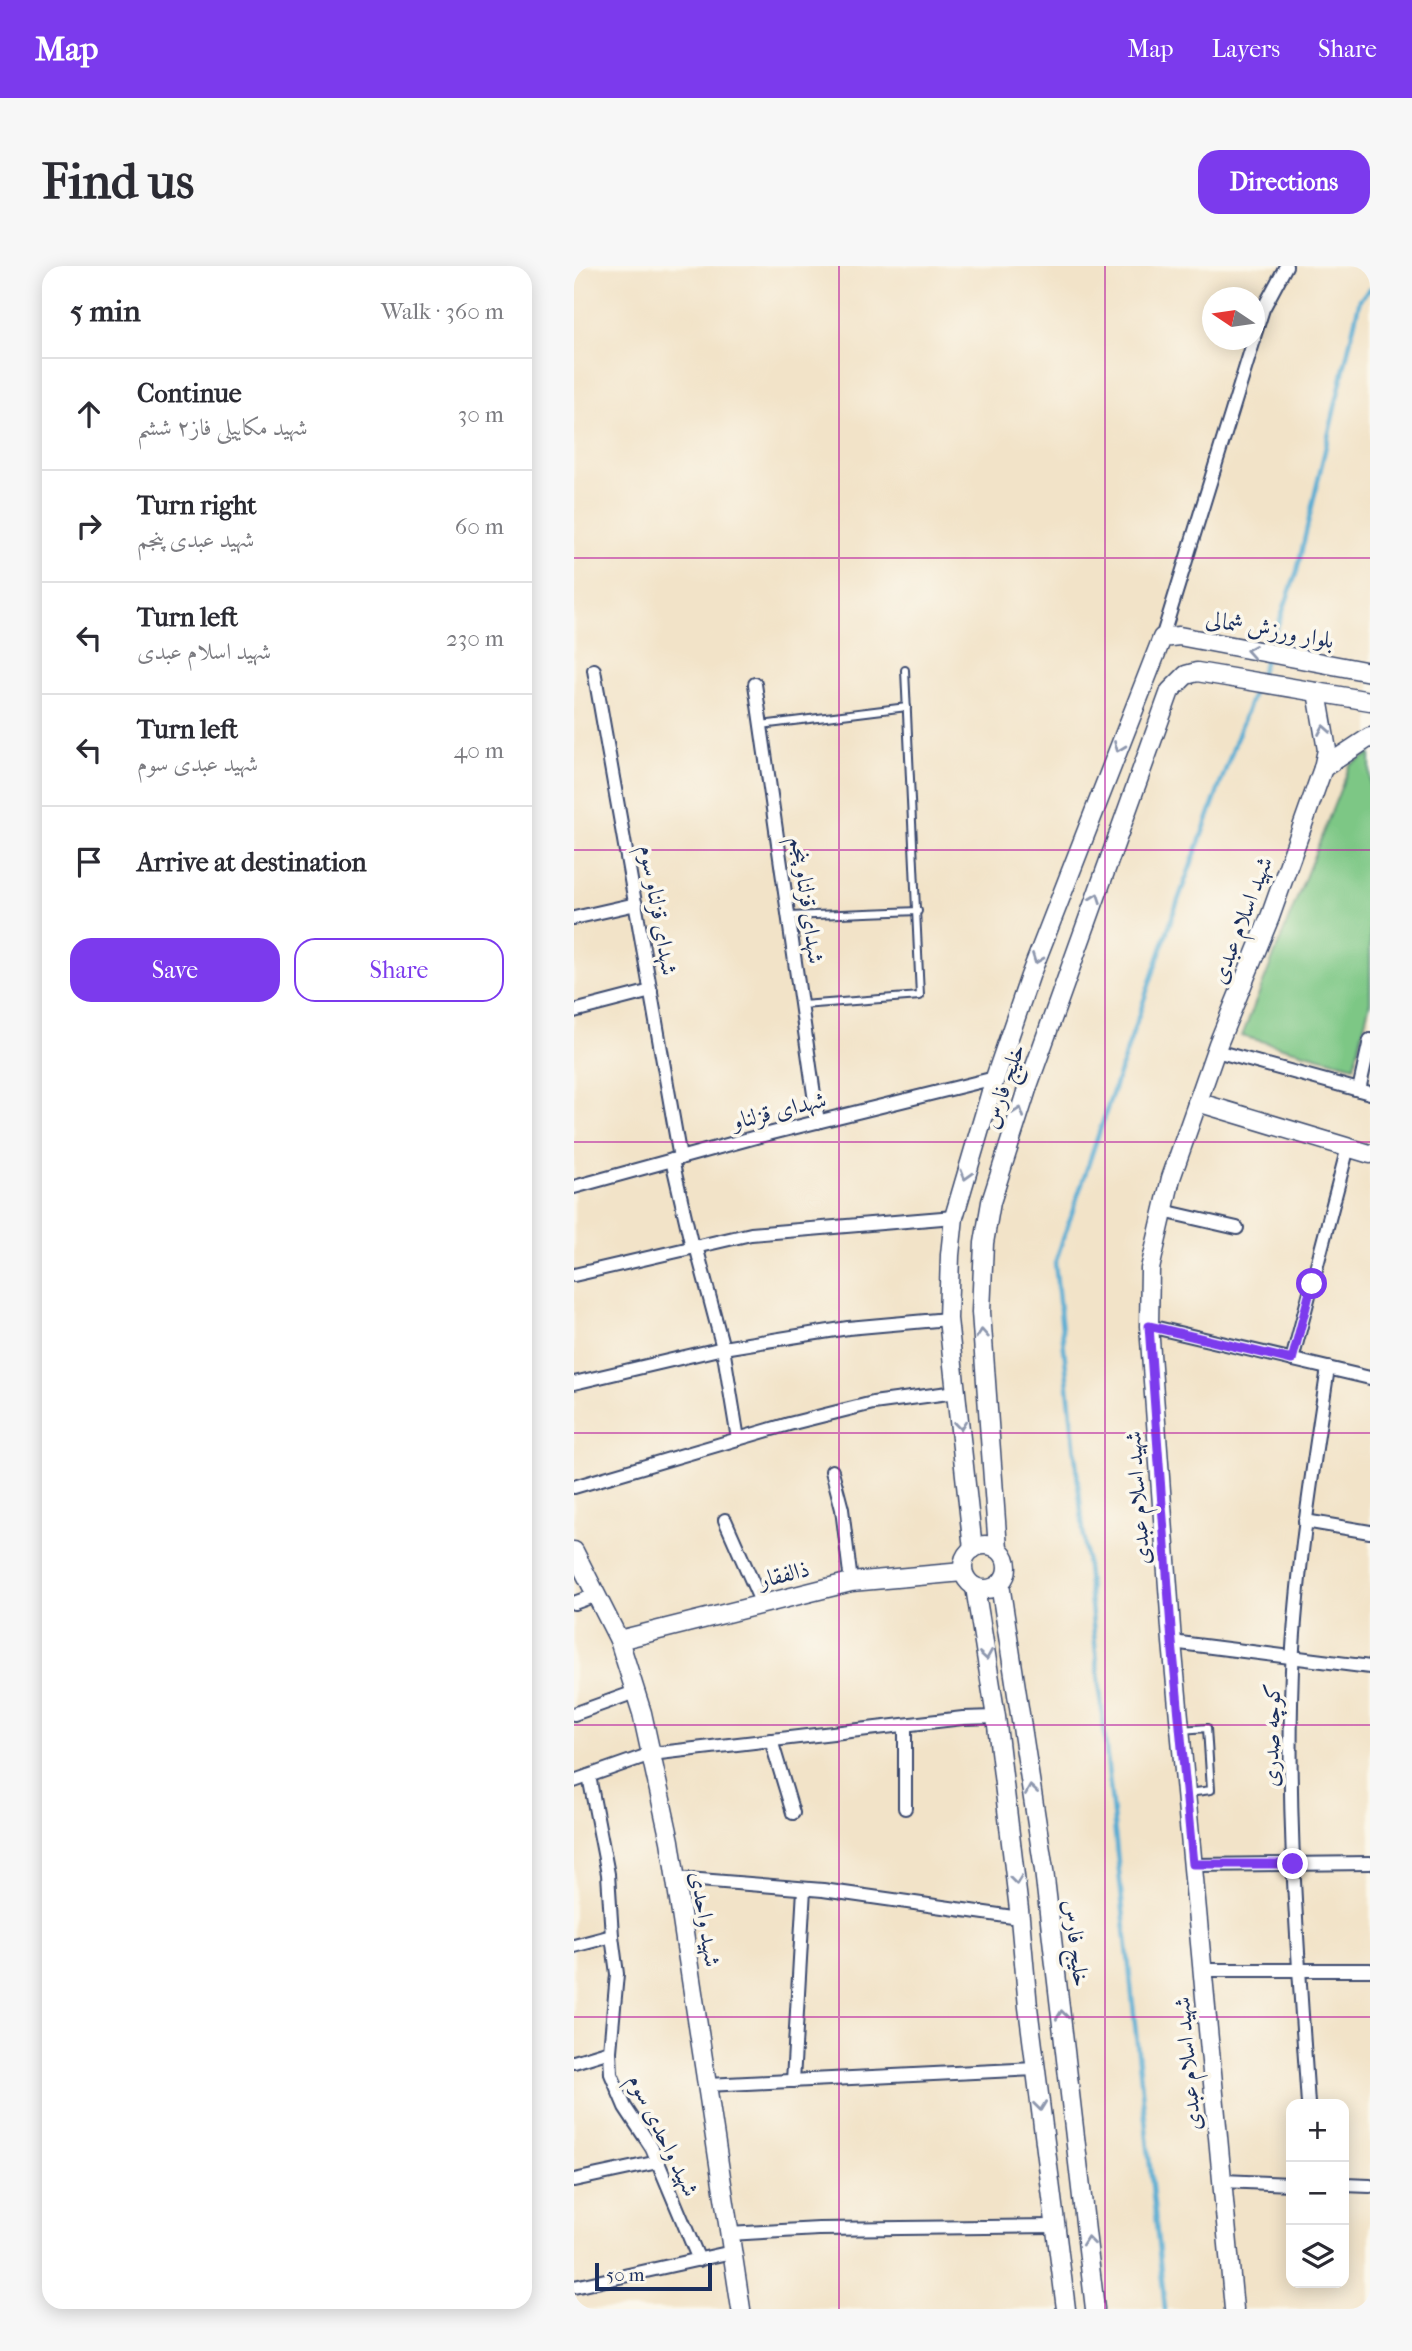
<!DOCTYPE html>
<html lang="en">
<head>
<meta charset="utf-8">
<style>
	body { margin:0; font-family:"IM FELL French Canon",Amiri,serif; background:#f7f7f7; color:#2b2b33 }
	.controls { position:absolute; right:21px; bottom:21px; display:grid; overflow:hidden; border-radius:14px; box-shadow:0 4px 18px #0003 }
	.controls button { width:63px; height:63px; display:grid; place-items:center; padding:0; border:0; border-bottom:2px solid #e1e1e2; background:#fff; color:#2b2b33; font:35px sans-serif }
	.compass { position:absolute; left:628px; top:21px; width:63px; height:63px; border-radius:50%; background:#fff; box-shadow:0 4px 18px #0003; rotate:283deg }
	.scale { position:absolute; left:21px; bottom:18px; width:117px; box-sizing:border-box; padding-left:7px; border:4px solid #1b2f5e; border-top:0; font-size:19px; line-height:24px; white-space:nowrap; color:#1b2f5e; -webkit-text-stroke:5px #fbf7ec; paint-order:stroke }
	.stop { position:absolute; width:21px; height:21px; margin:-16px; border:5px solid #7c3aed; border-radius:50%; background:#fff }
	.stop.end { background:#7c3aed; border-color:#fff; box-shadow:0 2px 7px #0008 }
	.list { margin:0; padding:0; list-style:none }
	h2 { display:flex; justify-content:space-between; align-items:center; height:91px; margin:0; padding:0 28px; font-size:30px }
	h2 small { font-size:23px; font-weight:400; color:#7c7c81 }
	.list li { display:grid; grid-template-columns:46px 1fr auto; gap:21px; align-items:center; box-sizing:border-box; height:112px; padding:0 28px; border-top:2px solid #e1e1e2 }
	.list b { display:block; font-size:26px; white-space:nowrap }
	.list p { margin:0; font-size:23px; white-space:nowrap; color:#7c7c81 }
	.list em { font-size:23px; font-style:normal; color:#7c7c81 }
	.actions { display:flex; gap:14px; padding:21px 28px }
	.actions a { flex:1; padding:16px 0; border:2px solid #7c3aed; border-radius:21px; text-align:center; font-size:24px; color:#7c3aed }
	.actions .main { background:#7c3aed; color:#fff }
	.icon { flex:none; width:38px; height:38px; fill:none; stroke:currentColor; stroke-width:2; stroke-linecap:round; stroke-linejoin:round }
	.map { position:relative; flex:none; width:796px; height:2043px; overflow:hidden; border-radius:21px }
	header { display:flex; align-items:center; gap:42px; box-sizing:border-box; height:98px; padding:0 35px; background:#7c3aed; color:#fff }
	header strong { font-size:33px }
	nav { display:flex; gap:38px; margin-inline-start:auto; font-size:24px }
	.intro { display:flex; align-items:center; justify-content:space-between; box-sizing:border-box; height:168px; padding:0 42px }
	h1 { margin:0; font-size:49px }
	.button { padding:18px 32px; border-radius:21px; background:#7c3aed; color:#fff; font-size:24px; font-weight:700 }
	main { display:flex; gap:42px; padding:0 42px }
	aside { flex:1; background:#fff; border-radius:21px; box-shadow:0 4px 18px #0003 }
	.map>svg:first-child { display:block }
</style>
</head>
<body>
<header>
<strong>Map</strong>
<nav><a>Map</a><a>Layers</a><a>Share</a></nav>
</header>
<div class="intro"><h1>Find us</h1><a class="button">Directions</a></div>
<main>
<aside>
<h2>5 min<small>Walk · 360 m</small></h2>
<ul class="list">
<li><svg class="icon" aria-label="ahead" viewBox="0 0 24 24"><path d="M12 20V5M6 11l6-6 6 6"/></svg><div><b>Continue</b><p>شهید مکاییلی فاز۲ ششم</p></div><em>30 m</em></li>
<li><svg class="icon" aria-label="right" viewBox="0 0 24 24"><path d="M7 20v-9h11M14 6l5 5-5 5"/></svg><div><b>Turn right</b><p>شهید عبدی پنجم</p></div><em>60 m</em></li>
<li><svg class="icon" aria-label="left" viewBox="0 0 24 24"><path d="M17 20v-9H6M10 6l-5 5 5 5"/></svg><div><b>Turn left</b><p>شهید اسلام عبدی</p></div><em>230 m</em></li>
<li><svg class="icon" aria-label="left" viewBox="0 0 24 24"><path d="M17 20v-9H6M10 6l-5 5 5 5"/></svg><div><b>Turn left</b><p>شهید عبدی سوم</p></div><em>40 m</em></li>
<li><svg class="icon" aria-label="arrive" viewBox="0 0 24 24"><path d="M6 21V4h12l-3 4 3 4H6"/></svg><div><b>Arrive at destination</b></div></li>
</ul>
<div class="actions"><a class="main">Save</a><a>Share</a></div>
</aside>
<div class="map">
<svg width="796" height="2043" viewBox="0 0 796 2043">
	<rect width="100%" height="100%" fill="#fbf7ec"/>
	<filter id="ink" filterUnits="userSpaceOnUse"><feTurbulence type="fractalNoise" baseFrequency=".0143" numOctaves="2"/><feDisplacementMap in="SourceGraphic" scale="14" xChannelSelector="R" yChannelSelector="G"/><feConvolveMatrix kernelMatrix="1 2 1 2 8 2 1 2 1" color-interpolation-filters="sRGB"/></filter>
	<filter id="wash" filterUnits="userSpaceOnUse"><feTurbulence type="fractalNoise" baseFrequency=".00686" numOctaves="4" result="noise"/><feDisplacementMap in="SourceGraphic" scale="28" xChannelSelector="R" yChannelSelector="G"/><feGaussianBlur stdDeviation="1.57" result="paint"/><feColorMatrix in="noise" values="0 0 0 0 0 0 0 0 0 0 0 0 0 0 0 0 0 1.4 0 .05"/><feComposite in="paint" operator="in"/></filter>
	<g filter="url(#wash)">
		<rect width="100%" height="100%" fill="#f2e3c8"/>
		<!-- green -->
		<polygon fill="#7dc785" stroke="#4c7b72" stroke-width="2" points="796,488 796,736 780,800 668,770 776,499"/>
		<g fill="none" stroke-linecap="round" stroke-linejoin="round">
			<!-- stream -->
			<g stroke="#55abd2" stroke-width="4.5">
				<polyline points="695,384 723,305 786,33 796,23"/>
				<polyline points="684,413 692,392"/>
				<polyline points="591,2043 481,997 597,654 681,422"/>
			</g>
		</g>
	</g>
	<g filter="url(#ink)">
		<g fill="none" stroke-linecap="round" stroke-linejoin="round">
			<defs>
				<g id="lane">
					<polyline points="187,459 333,441"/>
					<polyline points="215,650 344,645"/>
					<polyline points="228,739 346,730 331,404"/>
					<polyline points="607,1464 633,1462 637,1524 614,1527"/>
				</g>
				<g id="street">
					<polyline points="680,71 689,43 712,0"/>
					<polyline points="588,372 680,74"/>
					<polyline points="20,404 106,892"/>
					<polyline points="181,418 244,856"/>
					<polyline points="0,652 62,638"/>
					<polyline points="0,745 77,725"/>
					<polyline points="642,785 796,827"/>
					<polyline points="785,824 796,774"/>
					<polyline points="98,894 118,981"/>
					<polyline points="0,921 182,871 421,812"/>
					<polyline points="589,945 663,962"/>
					<polyline points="122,980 149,1082 164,1173"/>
					<polyline points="0,1009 177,968 380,951"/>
					<polyline points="575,1060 796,1112"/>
					<polyline points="718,1094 774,881"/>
					<polyline points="0,1117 149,1082 274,1062 374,1053"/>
					<polyline points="258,1205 268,1243 277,1316"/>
					<polyline points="0,1221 215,1158 299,1137 382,1126"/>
					<polyline points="151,1254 188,1338"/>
					<polyline points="731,1255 796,1266"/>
					<polyline points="0,1337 22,1329"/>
					<polyline points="598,1376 796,1401"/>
					<polyline points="0,1448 61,1426"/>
					<polyline points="331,1459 331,1542"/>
					<polyline points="197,1474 219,1547"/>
					<polyline points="15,1510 34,1608 38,1670 43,1708 36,1785 37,1808 51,1841 78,1882 125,1994"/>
					<polyline points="0,1515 77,1488 389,1452 422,1451"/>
					<polyline points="619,1599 796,1597"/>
					<polyline points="101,1612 249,1624 446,1652"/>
					<polyline points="0,1680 38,1670"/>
					<polyline points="629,1704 796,1704"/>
					<polyline points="0,1796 36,1785"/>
					<polyline points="219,1815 230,1623"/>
					<polyline points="133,1819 462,1803"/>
					<path d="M734 1838C724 1686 711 1534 719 1382 725 1288 740 1195 754 1102"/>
					<polyline points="0,1914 84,1896"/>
					<polyline points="649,1915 717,1918"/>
					<polyline points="770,1919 796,1920"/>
					<polyline points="155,1968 245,1963 482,1960"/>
					<polyline points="0,2021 158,1986"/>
				</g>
				<g id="secondary">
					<polyline points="749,502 796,471"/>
					<polyline points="623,836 796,888"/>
					<circle cx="411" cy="1301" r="22"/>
					<polyline points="399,1283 374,1053 376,989 380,951 421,812 456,710 588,372 605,370 796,406"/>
					<polyline points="424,1283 407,1046 410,977 417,936 454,820 596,425 612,409 623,406 796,435"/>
					<polyline points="0,1285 45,1374 68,1447 96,1575 167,2043"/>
					<polyline points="426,1318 470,1604 521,2043"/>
					<polyline points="401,1321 422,1451 446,1652 454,1741 492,2043"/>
					<polyline points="45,1374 277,1316 389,1306"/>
					<polyline points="660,2043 598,1376 575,1060 576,1003 597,912 644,778 696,651 749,502 753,484 743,426"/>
				</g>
			</defs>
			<!-- lane casing -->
			<use href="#lane" stroke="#3b4a6e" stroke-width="10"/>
			<!-- street casing -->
			<use href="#street" stroke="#3b4a6e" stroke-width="16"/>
			<!-- secondary casing -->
			<use href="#secondary" stroke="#3b4a6e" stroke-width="21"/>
			<!-- lane -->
			<use href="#lane" stroke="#fff" stroke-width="6"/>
			<!-- street -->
			<use href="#street" stroke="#fff" stroke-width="12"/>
			<!-- secondary -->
			<use href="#secondary" stroke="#fff" stroke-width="18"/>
		</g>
		<!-- one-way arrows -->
		<defs><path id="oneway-chevron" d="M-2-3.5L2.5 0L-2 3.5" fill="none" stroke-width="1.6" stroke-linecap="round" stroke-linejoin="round" transform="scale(1.75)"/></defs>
		<g stroke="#8d97ae">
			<use href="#oneway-chevron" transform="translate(677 385) rotate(-170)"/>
			<use href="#oneway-chevron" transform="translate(750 464) rotate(-100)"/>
			<use href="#oneway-chevron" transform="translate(545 481) rotate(111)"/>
			<use href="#oneway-chevron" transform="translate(522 632) rotate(-70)"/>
			<use href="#oneway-chevron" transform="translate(463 693) rotate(111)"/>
			<use href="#oneway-chevron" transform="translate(445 846) rotate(-71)"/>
			<use href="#oneway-chevron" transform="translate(392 909) rotate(106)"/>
			<use href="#oneway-chevron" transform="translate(408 1068) rotate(-94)"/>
			<use href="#oneway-chevron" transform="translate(386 1159) rotate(84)"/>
			<use href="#oneway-chevron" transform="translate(412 1389) rotate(81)"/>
			<use href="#oneway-chevron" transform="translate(457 1524) rotate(-99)"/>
			<use href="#oneway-chevron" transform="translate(442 1614) rotate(83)"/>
			<use href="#oneway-chevron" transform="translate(488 1749) rotate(-97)"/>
			<use href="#oneway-chevron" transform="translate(466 1840) rotate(83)"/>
			<use href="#oneway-chevron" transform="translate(514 1975) rotate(-96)"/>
		</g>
	</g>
	<g fill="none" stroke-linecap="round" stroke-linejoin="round" filter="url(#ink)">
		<!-- route -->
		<polyline stroke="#7c3aed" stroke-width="9" points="719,1598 619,1598 598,1376 575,1060 718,1094 738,1018"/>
	</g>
	<!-- grid -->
	<path fill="none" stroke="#b5179e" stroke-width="2" stroke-opacity="0.55" d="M265 0V2043M531 0V2043M0 292H796M0 584H796M0 876H796M0 1167H796M0 1459H796M0 1751H796"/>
	<g text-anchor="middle" stroke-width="7" stroke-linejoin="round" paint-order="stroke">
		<!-- street labels -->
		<g font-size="23" fill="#1b2f5e" stroke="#fbf7ec">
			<text transform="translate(696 363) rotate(10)" y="8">بلوار ورزش شمالی</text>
			<text transform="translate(234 634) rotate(82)" y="8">شهدای قزلناو پنجم</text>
			<text transform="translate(85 644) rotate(80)" y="8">شهدای قزلناو سوم</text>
			<text transform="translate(667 654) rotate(-69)" y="8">شهید اسلام عبدی</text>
			<text transform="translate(429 820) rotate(-71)" y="8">خلیج فارس</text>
			<text transform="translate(205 844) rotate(-14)" y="8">شهدای قزلناو</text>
			<text transform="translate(563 1232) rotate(-94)" y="8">شهید اسلام عبدی</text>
			<text transform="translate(210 1308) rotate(-14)" y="8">ذالفقار</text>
			<text transform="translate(697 1469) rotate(-89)" y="8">کوچه صدری</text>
			<text transform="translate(132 1653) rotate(81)" y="8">شهید واحدی</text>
			<text transform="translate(503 1677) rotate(83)" y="8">خلیج فارس</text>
			<text transform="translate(613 1798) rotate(-95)" y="8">شهید اسلام عبدی</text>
			<text transform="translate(90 1869) rotate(64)" y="8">شهید واحدی سوم</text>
		</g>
	</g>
</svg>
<div class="controls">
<button>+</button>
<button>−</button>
<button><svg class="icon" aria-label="layers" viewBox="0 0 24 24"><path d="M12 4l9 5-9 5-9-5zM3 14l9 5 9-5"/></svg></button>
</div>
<svg class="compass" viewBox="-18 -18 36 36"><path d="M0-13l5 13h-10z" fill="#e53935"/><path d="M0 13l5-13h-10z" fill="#7c7c81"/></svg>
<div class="scale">50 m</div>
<div class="stop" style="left:738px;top:1018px"></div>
<div class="stop end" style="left:719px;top:1598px"></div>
</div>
</main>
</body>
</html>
